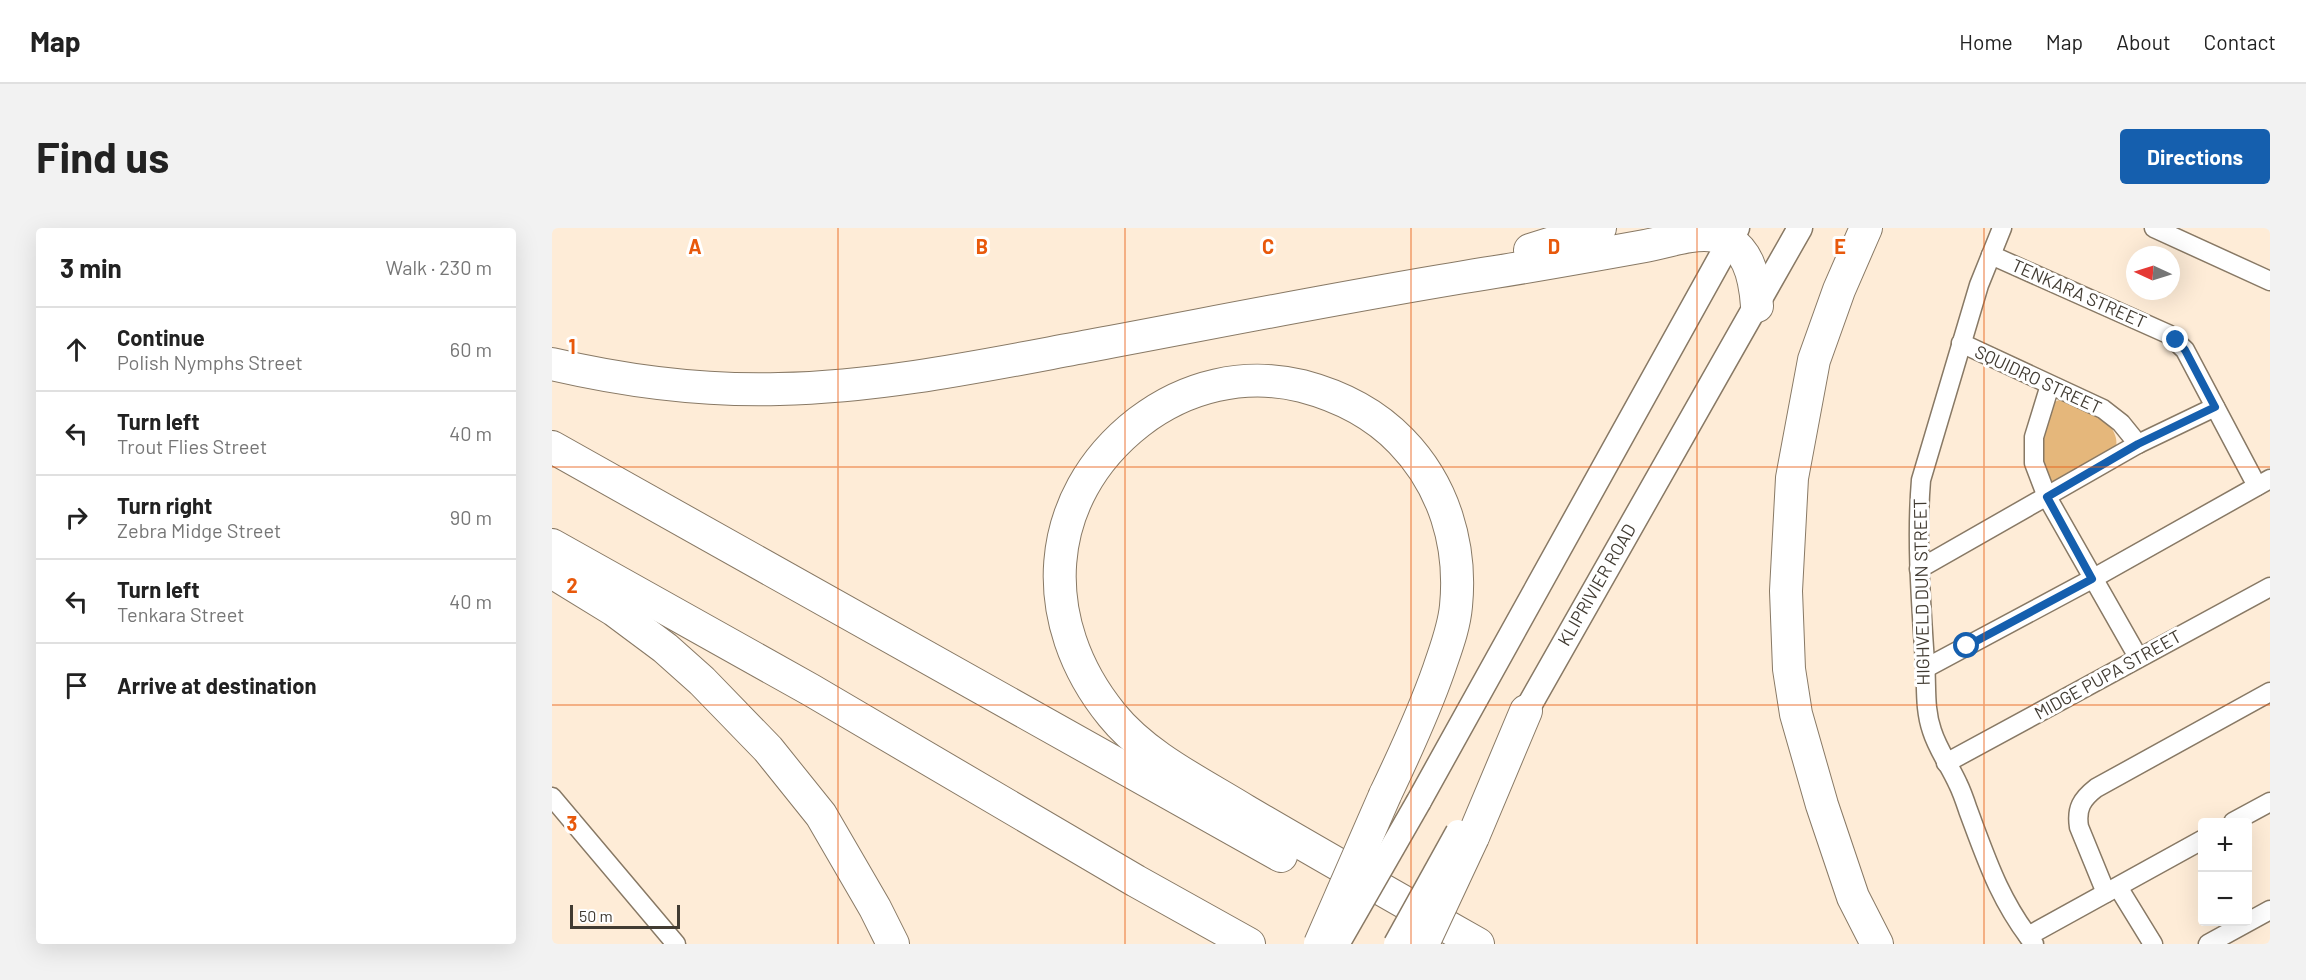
<!DOCTYPE html>
<html lang="en">
<head>
<meta charset="utf-8">
<style>
	body { margin:0; font-family:Barlow,sans-serif; background:#f2f2f2; color:#222 }
	.controls { position:absolute; right:18px; bottom:18px; display:grid; overflow:hidden; border-radius:6px; box-shadow:0 6px 24px #0002 }
	.controls button { width:54px; height:54px; display:grid; place-items:center; padding:0; border:0; border-bottom:2px solid #e0e0e0; background:#fff; color:#222; font:30px sans-serif }
	.compass { position:absolute; left:1574px; top:18px; width:54px; height:54px; border-radius:50%; background:#fff; box-shadow:0 6px 24px #0002; rotate:274deg }
	.scale { position:absolute; left:18px; bottom:15px; width:110px; box-sizing:border-box; padding-left:6px; border:3px solid #413b32; border-top:0; font-size:16px; line-height:21px; white-space:nowrap; color:#413b32; -webkit-text-stroke:4px #fff; paint-order:stroke }
	.stop { position:absolute; width:18px; height:18px; margin:-14px; border:4px solid #155fae; border-radius:50%; background:#fff }
	.stop.end { background:#155fae; border-color:#fff; box-shadow:0 2px 6px #0008 }
	.list { margin:0; padding:0; list-style:none }
	h2 { display:flex; justify-content:space-between; align-items:center; height:78px; margin:0; padding:0 24px; font-size:26px }
	h2 small { font-size:20px; font-weight:400; color:#767676 }
	.list li { display:grid; grid-template-columns:39px 1fr auto; gap:18px; align-items:center; box-sizing:border-box; height:84px; padding:0 24px; border-top:2px solid #e0e0e0 }
	.list b { display:block; font-size:22px; white-space:nowrap }
	.list p { margin:0; font-size:20px; white-space:nowrap; color:#767676 }
	.list em { font-size:20px; font-style:normal; color:#767676 }
	.icon { flex:none; width:33px; height:33px; fill:none; stroke:currentColor; stroke-width:2; stroke-linecap:round; stroke-linejoin:round }
	.map { position:relative; flex:none; width:1718px; height:716px; overflow:hidden; border-radius:6px }
	header { display:flex; align-items:center; gap:36px; box-sizing:border-box; height:84px; padding:0 30px; background:#fff; border-bottom:2px solid #e0e0e0 }
	header strong { font-size:28px }
	nav { display:flex; gap:33px; margin-inline-start:auto; font-size:21px }
	.intro { display:flex; align-items:center; justify-content:space-between; box-sizing:border-box; height:144px; padding:0 36px }
	h1 { margin:0; font-size:42px }
	.button { padding:15px 27px; border-radius:6px; background:#155fae; color:#fff; font-size:21px; font-weight:700 }
	main { display:flex; gap:36px; padding:0 36px }
	aside { flex:1; background:#fff; border-radius:6px; box-shadow:0 6px 24px #0002 }
	.map>svg:first-child { display:block }
</style>
</head>
<body>
<header>
<strong>Map</strong>
<nav><a>Home</a><a>Map</a><a>About</a><a>Contact</a></nav>
</header>
<div class="intro"><h1>Find us</h1><a class="button">Directions</a></div>
<main>
<aside>
<h2>3 min<small>Walk · 230 m</small></h2>
<ul class="list">
<li><svg class="icon" aria-label="ahead" viewBox="0 0 24 24"><path d="M12 20V5M6 11l6-6 6 6"/></svg><div><b>Continue</b><p>Polish Nymphs Street</p></div><em>60 m</em></li>
<li><svg class="icon" aria-label="left" viewBox="0 0 24 24"><path d="M17 20v-9H6M10 6l-5 5 5 5"/></svg><div><b>Turn left</b><p>Trout Flies Street</p></div><em>40 m</em></li>
<li><svg class="icon" aria-label="right" viewBox="0 0 24 24"><path d="M7 20v-9h11M14 6l5 5-5 5"/></svg><div><b>Turn right</b><p>Zebra Midge Street</p></div><em>90 m</em></li>
<li><svg class="icon" aria-label="left" viewBox="0 0 24 24"><path d="M17 20v-9H6M10 6l-5 5 5 5"/></svg><div><b>Turn left</b><p>Tenkara Street</p></div><em>40 m</em></li>
<li><svg class="icon" aria-label="arrive" viewBox="0 0 24 24"><path d="M6 21V4h12l-3 4 3 4H6"/></svg><div><b>Arrive at destination</b></div></li>
</ul>
</aside>
<div class="map">
<svg width="1718" height="716" viewBox="0 0 1718 716">
	<rect width="100%" height="100%" fill="#feecd7"/>
	<!-- green -->
	<path fill="#e5b77b" d="M1507 172C1528 173 1569 194 1564 219L1500 255 1493 252 1485 226 1498 176Z"/>
	<g fill="none" stroke-linecap="round" stroke-linejoin="round">
		<defs>
			<g id="street">
				<path d="M1450 0 1427 57 1369 252C1364 313 1369 374 1373 435 1375 458 1372 480 1380 503 1386 522 1398 538 1406 556 1410 564 1413 573 1416 582 1435 633 1448 673 1482 716"/>
				<polyline points="1602,0 1718,53"/>
				<polyline points="1439,27 1616,106 1633,122 1705,258"/>
				<polyline points="1409,115 1551,181 1569,195 1586,216"/>
				<polyline points="1498,157 1482,209 1482,235 1495,269 1586,429"/>
				<polyline points="1367,341 1586,216 1663,179"/>
				<polyline points="1374,440 1540,351 1718,251"/>
				<polyline points="1394,535 1718,359"/>
				<polyline points="0,569 124,716"/>
				<polyline points="1681,594 1718,574"/>
				<polyline points="1566,659 1601,716"/>
				<path d="M1554 665 1527 599C1524 580 1530 571 1544 560L1718 464"/>
				<polyline points="1476,708 1650,612"/>
				<polyline points="1656,716 1718,682"/>
			</g>
			<g id="secondary">
				<polyline points="965,499 1248,0"/>
				<polyline points="867,573 1185,0"/>
			</g>
			<g id="highway">
				<polyline points="1314,0 1287,62 1262,132 1240,250 1234,363 1237,441 1244,486 1270,577 1301,669 1325,716"/>
				<polyline points="978,22 1048,0"/>
				<path d="M0 136C73 153 152 163 227 161 333 159 439 136 542 117 676 92 809 65 943 44 993 36 1043 27 1093 18 1115 14 1141 4 1163 8 1196 14 1203 49 1205 78"/>
				<polyline points="0,219 729,628"/>
				<polyline points="0,317 259,462 584,653 697,716"/>
				<polyline points="0,344 62,382 113,420 150,453 216,521 269,587 323,680 341,716"/>
				<path d="M833 567C853 525 872 484 887 441 894 420 902 400 904 378 910 317 892 257 849 213 822 185 788 168 750 158 692 144 634 158 587 194 489 270 484 394 560 487 594 529 649 555 694 583 771 628 848 672 926 716"/>
				<polyline points="921,609 974,483"/>
			</g>
		</defs>
		<!-- street casing -->
		<use href="#street" stroke="#887965" stroke-width="21"/>
		<!-- secondary casing -->
		<use href="#secondary" stroke="#887965" stroke-width="27"/>
		<!-- highway casing -->
		<use href="#highway" stroke="#887965" stroke-width="34"/>
		<!-- street -->
		<use href="#street" stroke="#fff" stroke-width="18"/>
		<!-- secondary -->
		<use href="#secondary" stroke="#fff" stroke-width="24"/>
		<!-- highway -->
		<use href="#highway" stroke="#fff" stroke-width="32"/>
		<defs>
			<g id="secondary-bridge">
				<polyline points="785,716 867,573"/>
				<polyline points="844,716 906,604"/>
			</g>
			<g id="highway-bridge">
				<polyline points="768,716 833,567"/>
				<polyline points="871,716 921,609"/>
			</g>
		</defs>
		<!-- secondary-bridge casing -->
		<use href="#secondary-bridge" stroke="#887965" stroke-width="27" stroke-linecap="butt"/>
		<!-- highway-bridge casing -->
		<use href="#highway-bridge" stroke="#887965" stroke-width="34" stroke-linecap="butt"/>
		<!-- secondary-bridge -->
		<use href="#secondary-bridge" stroke="#fff" stroke-width="24"/>
		<!-- highway-bridge -->
		<use href="#highway-bridge" stroke="#fff" stroke-width="32"/>
	</g>
	<g fill="none" stroke-linecap="round" stroke-linejoin="round">
		<!-- route -->
		<polyline stroke="#155fae" stroke-width="8" points="1415,418 1540,351 1495,269 1586,216 1663,179 1633,122 1624,112"/>
	</g>
	<!-- grid -->
	<path fill="none" stroke="#e8590c" stroke-width="1.5" stroke-opacity="0.55" d="M286 0V716M573 0V716M859 0V716M1145 0V716M1432 0V716M0 239H1718M0 477H1718"/>
	<g text-anchor="middle" stroke-width="6" stroke-linejoin="round" paint-order="stroke">
		<!-- street labels -->
		<g font-size="18" fill="#413b32" stroke="#fff">
			<text transform="translate(1527 66) rotate(24)" y="6">TENKARA STREET</text>
			<text transform="translate(1486 152) rotate(25)" y="6">SQUIDRO STREET</text>
			<text transform="translate(1045 357) rotate(-60)" y="6">KLIPRIVIER ROAD</text>
			<text transform="translate(1370 364) rotate(-91)" y="6">HIGHVELD DUN STREET</text>
			<text transform="translate(1556 447) rotate(-29)" y="6">MIDGE PUPA STREET</text>
		</g>
	</g>
	<g font-size="20" text-anchor="middle" font-weight="bold" fill="#e8590c" stroke="#fff" stroke-width="6" stroke-linejoin="round" paint-order="stroke">
		<text x="143" y="26">A</text>
		<text x="430" y="26">B</text>
		<text x="716" y="26">C</text>
		<text x="1002" y="26">D</text>
		<text x="1288" y="26">E</text>
		<text x="20" y="126">1</text>
		<text x="20" y="365">2</text>
		<text x="20" y="603">3</text>
	</g>
</svg>
<div class="controls">
<button>+</button>
<button>−</button>
</div>
<svg class="compass" viewBox="-18 -18 36 36"><path d="M0-13l5 13h-10z" fill="#e53935"/><path d="M0 13l5-13h-10z" fill="#767676"/></svg>
<div class="scale">50 m</div>
<div class="stop" style="left:1415px;top:418px"></div>
<div class="stop end" style="left:1624px;top:112px"></div>
</div>
</main>
</body>
</html>
